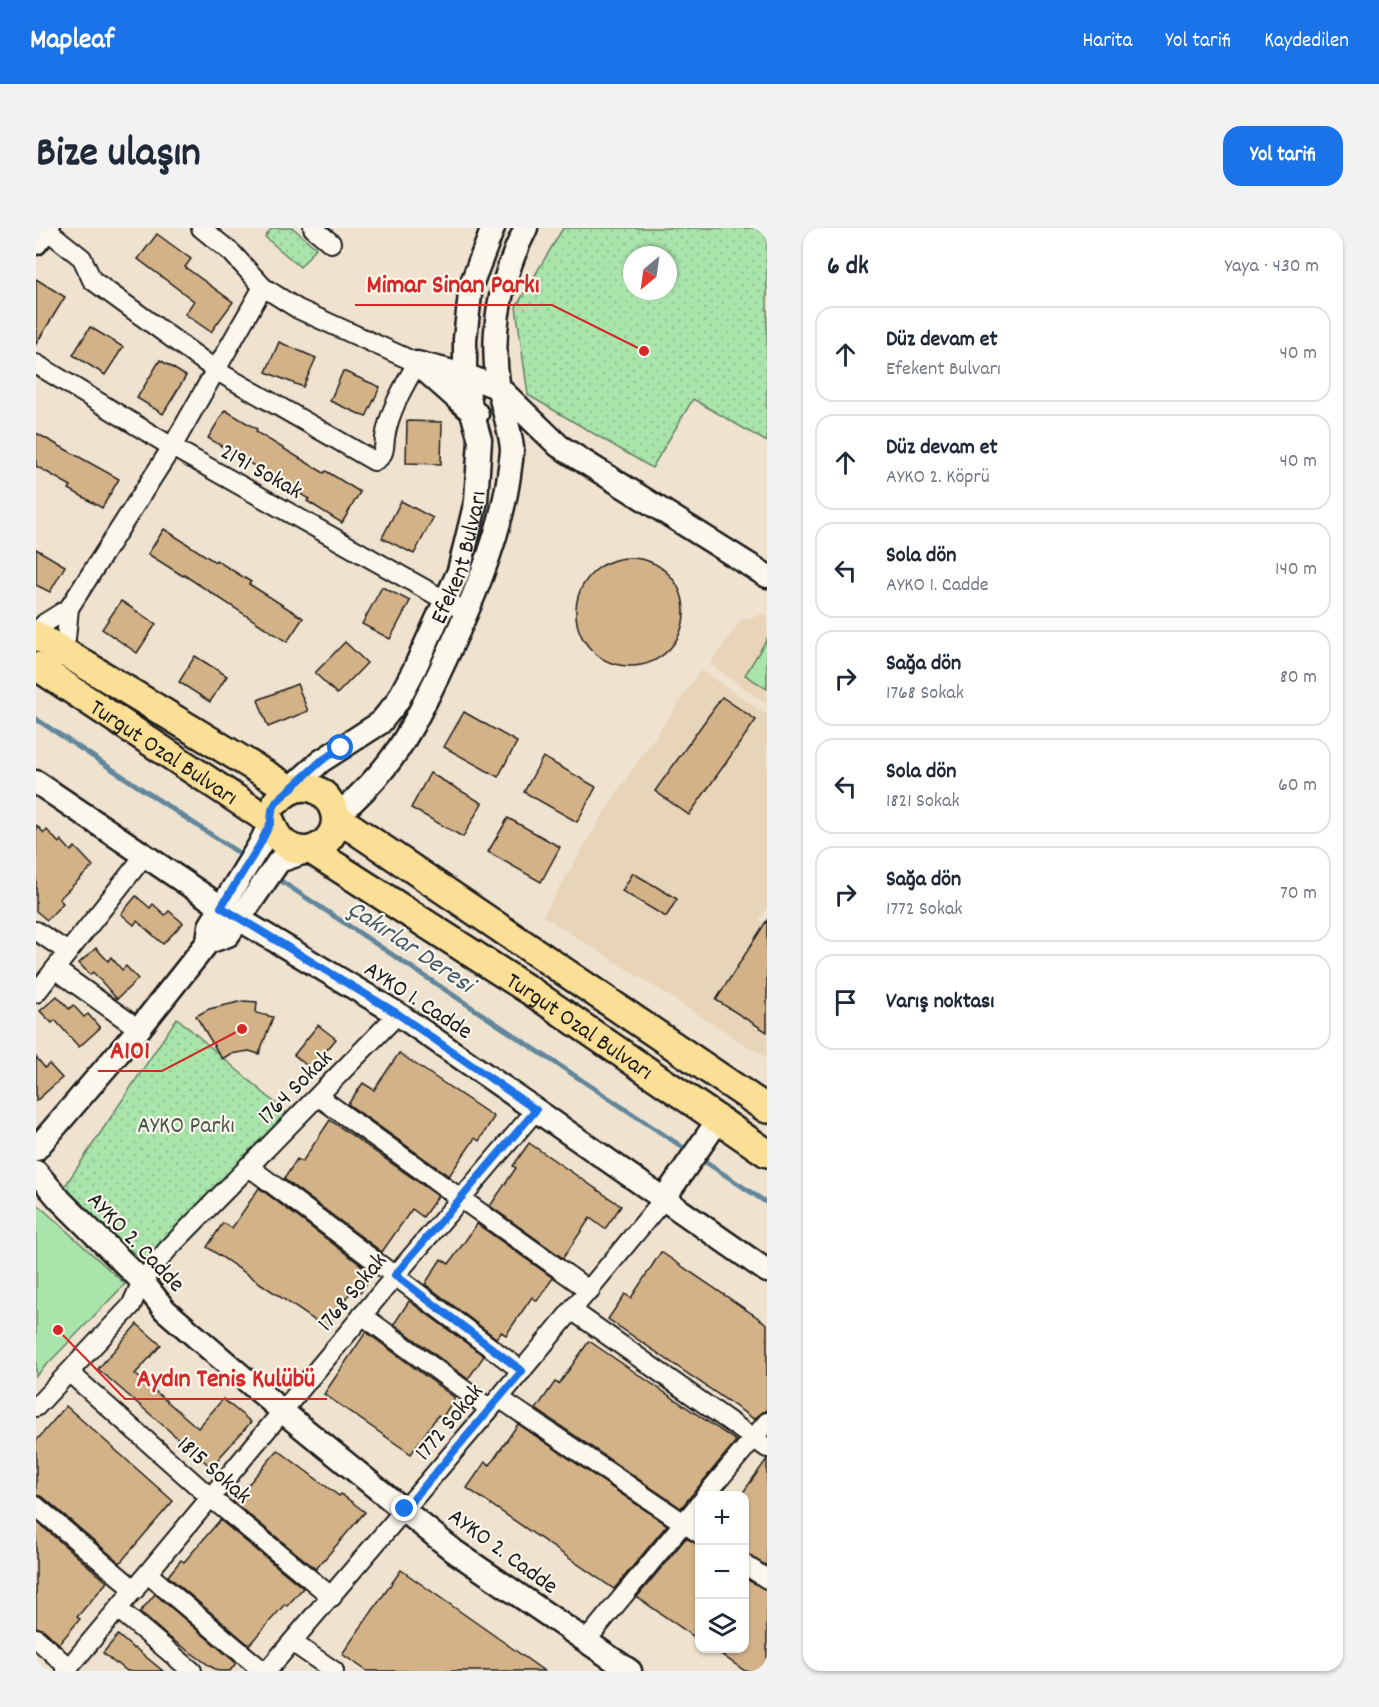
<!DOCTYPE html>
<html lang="tr">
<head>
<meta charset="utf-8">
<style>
	body { margin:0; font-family:Dekko,sans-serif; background:#f2f2f3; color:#1f2937 }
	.controls { position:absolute; right:18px; bottom:18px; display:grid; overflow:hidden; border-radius:12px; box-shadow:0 2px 4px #0004 }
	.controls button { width:54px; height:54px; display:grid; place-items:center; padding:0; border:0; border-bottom:2px solid #e0e1e3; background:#fff; color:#1f2937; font:30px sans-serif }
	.compass { position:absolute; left:587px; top:18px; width:54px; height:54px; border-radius:50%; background:#fff; box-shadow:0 2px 4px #0004; rotate:209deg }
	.stop { position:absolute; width:18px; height:18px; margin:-14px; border:4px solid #1a73e8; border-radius:50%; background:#fff }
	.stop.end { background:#1a73e8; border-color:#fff; box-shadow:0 2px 6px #0008 }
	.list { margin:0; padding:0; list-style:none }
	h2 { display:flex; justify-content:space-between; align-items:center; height:78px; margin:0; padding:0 24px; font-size:26px }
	h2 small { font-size:20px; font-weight:400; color:#747a83 }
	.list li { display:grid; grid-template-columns:39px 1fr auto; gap:18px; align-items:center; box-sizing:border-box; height:96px; margin:0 12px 12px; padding:0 12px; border:2px solid #e0e1e3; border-radius:18px }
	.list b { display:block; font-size:22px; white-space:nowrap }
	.list p { margin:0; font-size:20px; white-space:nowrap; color:#747a83 }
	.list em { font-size:20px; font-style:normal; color:#747a83 }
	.icon { flex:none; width:33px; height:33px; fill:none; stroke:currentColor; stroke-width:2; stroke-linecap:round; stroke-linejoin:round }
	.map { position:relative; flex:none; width:731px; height:1443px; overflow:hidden; border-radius:18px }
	header { display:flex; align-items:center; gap:36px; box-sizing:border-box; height:84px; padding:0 30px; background:#1a73e8; color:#fff }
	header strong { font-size:28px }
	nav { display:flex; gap:33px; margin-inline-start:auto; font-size:21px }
	.intro { display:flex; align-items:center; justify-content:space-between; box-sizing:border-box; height:144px; padding:0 36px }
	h1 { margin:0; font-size:42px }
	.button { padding:15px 27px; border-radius:18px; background:#1a73e8; color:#fff; font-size:21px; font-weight:700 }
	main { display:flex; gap:36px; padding:0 36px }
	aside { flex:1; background:#fff; border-radius:18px; box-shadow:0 2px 4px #0004 }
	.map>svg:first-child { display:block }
</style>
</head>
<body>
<header>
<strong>Mapleaf</strong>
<nav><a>Harita</a><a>Yol tarifi</a><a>Kaydedilen</a></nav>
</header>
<div class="intro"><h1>Bize ulaşın</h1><a class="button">Yol tarifi</a></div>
<main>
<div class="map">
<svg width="731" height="1443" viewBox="0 0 731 1443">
	<defs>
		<pattern id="park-dots" width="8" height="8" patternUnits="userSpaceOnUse" patternTransform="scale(1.5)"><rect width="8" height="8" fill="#a9e4aa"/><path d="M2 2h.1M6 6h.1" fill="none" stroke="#91c392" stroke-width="1.8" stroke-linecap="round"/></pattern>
	</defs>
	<rect width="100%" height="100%" fill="#efe2ce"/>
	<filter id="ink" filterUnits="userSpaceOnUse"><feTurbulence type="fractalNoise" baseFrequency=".0167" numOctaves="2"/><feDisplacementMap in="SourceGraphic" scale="12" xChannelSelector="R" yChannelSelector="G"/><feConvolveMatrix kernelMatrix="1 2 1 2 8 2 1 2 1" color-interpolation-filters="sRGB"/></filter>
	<g filter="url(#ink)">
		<!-- built -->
		<g fill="#e7d4b9">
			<polygon points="731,385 731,476 674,436 705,392"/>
			<polygon points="665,442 731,487 731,680 723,692 731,697 731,830 507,688 575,573"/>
		</g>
		<!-- park -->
		<g fill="url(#park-dots)" stroke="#628063" stroke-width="1.5" fill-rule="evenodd">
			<polygon points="236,0 257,0 280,20 264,39 229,9"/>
			<path d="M527 0H731V214L657 171 616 240 492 167 480 79ZM596 27H632V63H596Z"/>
			<polygon points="141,790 252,886 108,1034 27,961"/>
		</g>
		<!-- pitch -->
		<g fill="#a9e4aa" stroke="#628063" stroke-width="1.5">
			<polygon points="731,411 731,461 709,447"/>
			<polygon points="0,975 89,1056 0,1148"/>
		</g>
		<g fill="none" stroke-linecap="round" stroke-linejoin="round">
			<!-- stream -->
			<g stroke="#62879c" stroke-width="5">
				<polyline points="0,491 209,629"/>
				<polyline points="239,649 654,924"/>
				<polyline points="662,929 731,975"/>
			</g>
		</g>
		<!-- building -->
		<g fill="#d4b287" stroke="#1c1c1c" stroke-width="1.5">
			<polygon points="121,6 155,31 149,39 197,74 175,104 149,86 158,73 102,31"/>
			<polygon points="0,51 29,69 0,116"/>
			<polygon points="54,99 87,119 69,147 37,127"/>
			<polygon points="243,114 280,130 267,159 230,144"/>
			<polygon points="124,132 150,148 127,186 101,170"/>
			<polygon points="307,143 344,159 330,189 294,173"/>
			<polygon points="189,182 221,201 220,204 288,245 290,243 324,264 306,295 271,273 273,271 172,210"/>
			<polygon points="371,193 406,194 405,236 370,235"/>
			<polygon points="0,205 83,251 66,280 33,261 35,258 0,238"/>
			<polygon points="365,273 397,290 378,326 346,310"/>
			<polygon points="128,301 179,334 180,332 215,354 213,356 267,390 251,414 148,347 147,348 112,326"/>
			<polygon points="0,321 29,338 14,364 0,357"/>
			<circle cx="594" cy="384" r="54"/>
			<polygon points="346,359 374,373 354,411 326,396"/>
			<polygon points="85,373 120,396 101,425 66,401"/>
			<polygon points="309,414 331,435 301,466 279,445"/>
			<polygon points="159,428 191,448 174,474 143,454"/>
			<polygon points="261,456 272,483 232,499 222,472"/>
			<polygon points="686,469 720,492 653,587 619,563"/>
			<polygon points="428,484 481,514 462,549 408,519"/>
			<polygon points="507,529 560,559 541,594 488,564"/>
			<polygon points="394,545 446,575 427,609 375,580"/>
			<polygon points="472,590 524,619 505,654 452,624"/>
			<polygon points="0,597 8,605 11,602 23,615 25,612 35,623 39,619 57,638 23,671 27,675 11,692 0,683"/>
			<polygon points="597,645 641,671 630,689 586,663"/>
			<polygon points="100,668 114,680 117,676 129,687 133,683 147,695 127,716 101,693 98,697 85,686"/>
			<polygon points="731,692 731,804 680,772"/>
			<polygon points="60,720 72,733 75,729 86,742 90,738 102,751 81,771 57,744 54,747 43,735"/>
			<polygon points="21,768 33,781 37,777 48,789 52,786 64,800 43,819 19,792 16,795 4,783"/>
			<polygon points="207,773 221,774 220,785 237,789 223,826 213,823 194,826 186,831 160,788 173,781"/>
			<polygon points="282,797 300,811 275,841 258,827"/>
			<polygon points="363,825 458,889 443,913 439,910 413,948 312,876 327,855 338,862"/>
			<polygon points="0,829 9,840 13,836 26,850 0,873"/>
			<polygon points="294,892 402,968 387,989 376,981 346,1024 248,951 261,931 266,934"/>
			<polygon points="493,915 585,978 569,1001 554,990 527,1030 454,978 480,940 477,938"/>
			<polygon points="223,960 337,1046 325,1064 318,1059 290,1100 171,1019 187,995 196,1000"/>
			<polygon points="441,996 517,1050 501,1073 496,1069 470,1107 465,1104 460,1110 389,1056 405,1031 413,1036"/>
			<polygon points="625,1024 731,1096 731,1183 727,1184 718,1191 572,1091 589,1066 595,1070"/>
			<polygon points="373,1073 448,1128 432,1151 358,1096"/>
			<polygon points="101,1096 125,1117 99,1146 162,1200 187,1171 215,1194 175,1239 62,1141"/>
			<polygon points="330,1104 419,1170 406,1190 402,1187 375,1226 288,1166"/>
			<polygon points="553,1113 700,1213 645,1280 500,1181 519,1154 523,1156"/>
			<polygon points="30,1178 137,1273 84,1335 7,1269 0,1267 0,1213"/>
			<polygon points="482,1196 631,1297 578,1361 431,1260 449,1234 454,1237"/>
			<polygon points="242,1222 303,1268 305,1266 329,1284 280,1341 197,1274"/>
			<polygon points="731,1231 731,1338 708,1325 708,1263"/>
			<polygon points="184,1292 267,1360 251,1378 249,1376 213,1417 132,1348 145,1332 148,1334"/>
			<polygon points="0,1293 71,1354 41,1389 44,1391 23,1416 8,1402 0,1399"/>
			<polygon points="650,1310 663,1317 663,1412 601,1369"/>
			<polygon points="365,1342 469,1415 508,1443 331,1443 306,1426"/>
			<polygon points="708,1350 731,1362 731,1443 709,1443 676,1420 708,1420"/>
			<polygon points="119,1366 200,1435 194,1443 182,1443 174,1438 130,1407 104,1384"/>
			<polygon points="82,1407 98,1421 99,1420 127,1443 91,1443 81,1435 80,1436 67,1425"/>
		</g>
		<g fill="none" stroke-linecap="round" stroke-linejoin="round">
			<defs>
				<g id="minor">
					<polyline points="277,0 295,15"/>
					<path d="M11 2 46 30 56 52 181 143 338 233C349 228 348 220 349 210 353 183 368 158 381 135L262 81 227 59 196 25 165 0"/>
					<polyline points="0,136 136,219 430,384"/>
					<polyline points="0,404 9,395 33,380 136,219 227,59"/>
					<polyline points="21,430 30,411 33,380"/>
					<polyline points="0,703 32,724"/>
					<polyline points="19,741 103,801"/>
					<polyline points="0,765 108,628"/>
					<polyline points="283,869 554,1063"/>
					<polyline points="212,938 486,1143"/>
					<polyline points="537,1083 731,1220"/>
					<polyline points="326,1087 454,1181"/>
					<polyline points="34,1145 175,1270 296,1369"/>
					<polyline points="463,1170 664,1306"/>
					<polyline points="0,1179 95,1078 106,1053 132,1021 362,786"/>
					<polyline points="669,1268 731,1194"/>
					<polyline points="0,1278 99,1362"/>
					<polyline points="708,1336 731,1351"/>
					<polyline points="112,1346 227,1443"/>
					<polyline points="82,1381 156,1443"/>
					<polyline points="0,1410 33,1440"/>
					<polyline points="256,1414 298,1443"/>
					<polyline points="549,1414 664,1275"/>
					<polyline points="30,1443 359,1048 500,882"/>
					<polyline points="231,1443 454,1181 627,972"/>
				</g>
				<g id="tertiary">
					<polyline points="0,15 12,0"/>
					<polyline points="381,135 429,147 463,160 523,218 731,348"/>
					<polyline points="384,138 436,184 441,186"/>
					<polyline points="0,554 203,691 362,786 731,1043"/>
					<path id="s1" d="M254 561 285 533 344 495 361 474 378 442 423 343 440 273 444 212 436 184 429 147V111L435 57 457 0"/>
					<path d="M300 589C320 571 340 552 356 530 375 504 390 472 404 443 432 383 464 313 473 247 474 238 476 228 476 220 474 201 467 181 463 162 453 105 464 51 490 0"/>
					<polyline points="172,714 192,707 243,633 275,622"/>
					<polyline points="0,921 103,801 172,714 174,698 223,618 235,594"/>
					<polyline points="0,944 24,972 106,1053 129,1082 246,1183 418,1323 594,1443"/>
					<polyline points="627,972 683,891"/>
				</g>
				<g id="primary">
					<polyline points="0,407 254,561"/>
					<path id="s2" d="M0 438 235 594C241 613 254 625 275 622L496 764 731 925"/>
					<path d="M241 573C282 529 329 603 275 622"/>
					<polyline points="300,589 731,881"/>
				</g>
			</defs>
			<!-- minor casing -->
			<use href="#minor" stroke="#1c1c1c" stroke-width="22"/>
			<!-- tertiary casing -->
			<use href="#tertiary" stroke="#1c1c1c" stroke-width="27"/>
			<!-- primary casing -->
			<use href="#primary" stroke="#1c1c1c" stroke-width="32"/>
			<!-- minor -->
			<use href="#minor" stroke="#fbf7ec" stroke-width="18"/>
			<!-- tertiary -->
			<use href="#tertiary" stroke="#fbf7ec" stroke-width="22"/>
			<!-- primary -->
			<use href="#primary" stroke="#fbdf96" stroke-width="27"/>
		</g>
	</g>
	<g fill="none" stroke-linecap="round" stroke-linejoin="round" filter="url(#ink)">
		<!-- route -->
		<polyline stroke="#1a73e8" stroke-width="8" points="305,520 285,533 241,573 236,582 235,594 223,618 185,679 362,786 500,882 359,1047 486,1143 369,1281"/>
	</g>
	<g text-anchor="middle" stroke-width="4.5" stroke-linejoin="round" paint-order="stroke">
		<!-- street labels -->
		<g font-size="24" fill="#1c1c1c" stroke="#fbf7ec">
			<text transform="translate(226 242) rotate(29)" y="8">2191 Sokak</text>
			<text dy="8" stroke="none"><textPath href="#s1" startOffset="297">Efekent Bulvarı</textPath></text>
			<text dy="8" stroke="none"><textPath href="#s2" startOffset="154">Turgut Ozal Bulvarı</textPath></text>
			<text transform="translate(383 771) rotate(33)" y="8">AYKO 1. Cadde</text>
			<text dy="8" stroke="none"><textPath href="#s2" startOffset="657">Turgut Ozal Bulvarı</textPath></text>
			<text transform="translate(258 858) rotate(-45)" y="8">1764 Sokak</text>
			<text transform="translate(101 1013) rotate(46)" y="8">AYKO 2. Cadde</text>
			<text transform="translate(315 1063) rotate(-50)" y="8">1768 Sokak</text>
			<text transform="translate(412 1193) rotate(-50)" y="8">1772 Sokak</text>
			<text transform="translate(179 1241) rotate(41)" y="8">1815 Sokak</text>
			<text transform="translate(468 1322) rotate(36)" y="8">AYKO 2. Cadde</text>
		</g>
		<!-- park labels -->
		<g font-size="24" fill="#465847" stroke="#fbf7ec">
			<text x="150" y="904">AYKO Parkı</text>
		</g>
		<!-- water labels -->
		<g font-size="26" font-style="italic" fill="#455a67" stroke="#fbf7ec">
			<text transform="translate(376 717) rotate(34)" y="9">Çakırlar Deresi</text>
		</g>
	</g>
	<!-- callouts -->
	<path fill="none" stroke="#d62828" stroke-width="2" d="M608 123L516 77H319M206 801L126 843H62M22 1102L89 1171H291"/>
	<g fill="#d62828" stroke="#fbf7ec" stroke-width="2">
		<circle cx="608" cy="123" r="6"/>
		<circle cx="206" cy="801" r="6"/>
		<circle cx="22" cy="1102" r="6"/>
	</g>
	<g font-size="26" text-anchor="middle" font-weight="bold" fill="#d62828" stroke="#fbf7ec" stroke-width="4.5" stroke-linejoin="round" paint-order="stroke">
		<text x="417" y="64">Mimar Sinan Parkı</text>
		<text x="94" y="830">A101</text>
		<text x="190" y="1158">Aydın Tenis Kulübü</text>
	</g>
</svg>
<div class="controls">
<button>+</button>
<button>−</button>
<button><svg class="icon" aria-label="layers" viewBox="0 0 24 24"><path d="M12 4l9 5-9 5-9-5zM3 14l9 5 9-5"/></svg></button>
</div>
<svg class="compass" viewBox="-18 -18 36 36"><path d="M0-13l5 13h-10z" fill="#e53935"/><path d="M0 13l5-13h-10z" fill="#747a83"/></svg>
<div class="stop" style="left:305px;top:520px"></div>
<div class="stop end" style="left:369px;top:1281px"></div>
</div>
<aside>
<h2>6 dk<small>Yaya · 430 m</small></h2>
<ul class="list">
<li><svg class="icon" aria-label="ahead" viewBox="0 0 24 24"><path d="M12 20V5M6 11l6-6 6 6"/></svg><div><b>Düz devam et</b><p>Efekent Bulvarı</p></div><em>40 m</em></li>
<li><svg class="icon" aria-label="ahead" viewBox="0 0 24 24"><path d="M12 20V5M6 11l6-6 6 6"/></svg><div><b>Düz devam et</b><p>AYKO 2. Köprü</p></div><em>40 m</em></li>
<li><svg class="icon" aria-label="left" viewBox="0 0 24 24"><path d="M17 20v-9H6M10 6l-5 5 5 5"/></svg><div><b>Sola dön</b><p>AYKO 1. Cadde</p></div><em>140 m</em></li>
<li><svg class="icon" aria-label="right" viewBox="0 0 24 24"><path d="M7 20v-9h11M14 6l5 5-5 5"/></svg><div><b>Sağa dön</b><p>1768 Sokak</p></div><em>80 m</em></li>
<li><svg class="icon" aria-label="left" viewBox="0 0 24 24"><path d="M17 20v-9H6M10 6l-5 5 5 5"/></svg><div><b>Sola dön</b><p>1821 Sokak</p></div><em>60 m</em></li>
<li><svg class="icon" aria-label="right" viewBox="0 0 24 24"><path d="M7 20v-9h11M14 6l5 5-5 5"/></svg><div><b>Sağa dön</b><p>1772 Sokak</p></div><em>70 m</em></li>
<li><svg class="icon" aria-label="arrive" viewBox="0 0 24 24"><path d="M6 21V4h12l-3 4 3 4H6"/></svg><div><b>Varış noktası</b></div></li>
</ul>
</aside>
</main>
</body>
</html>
